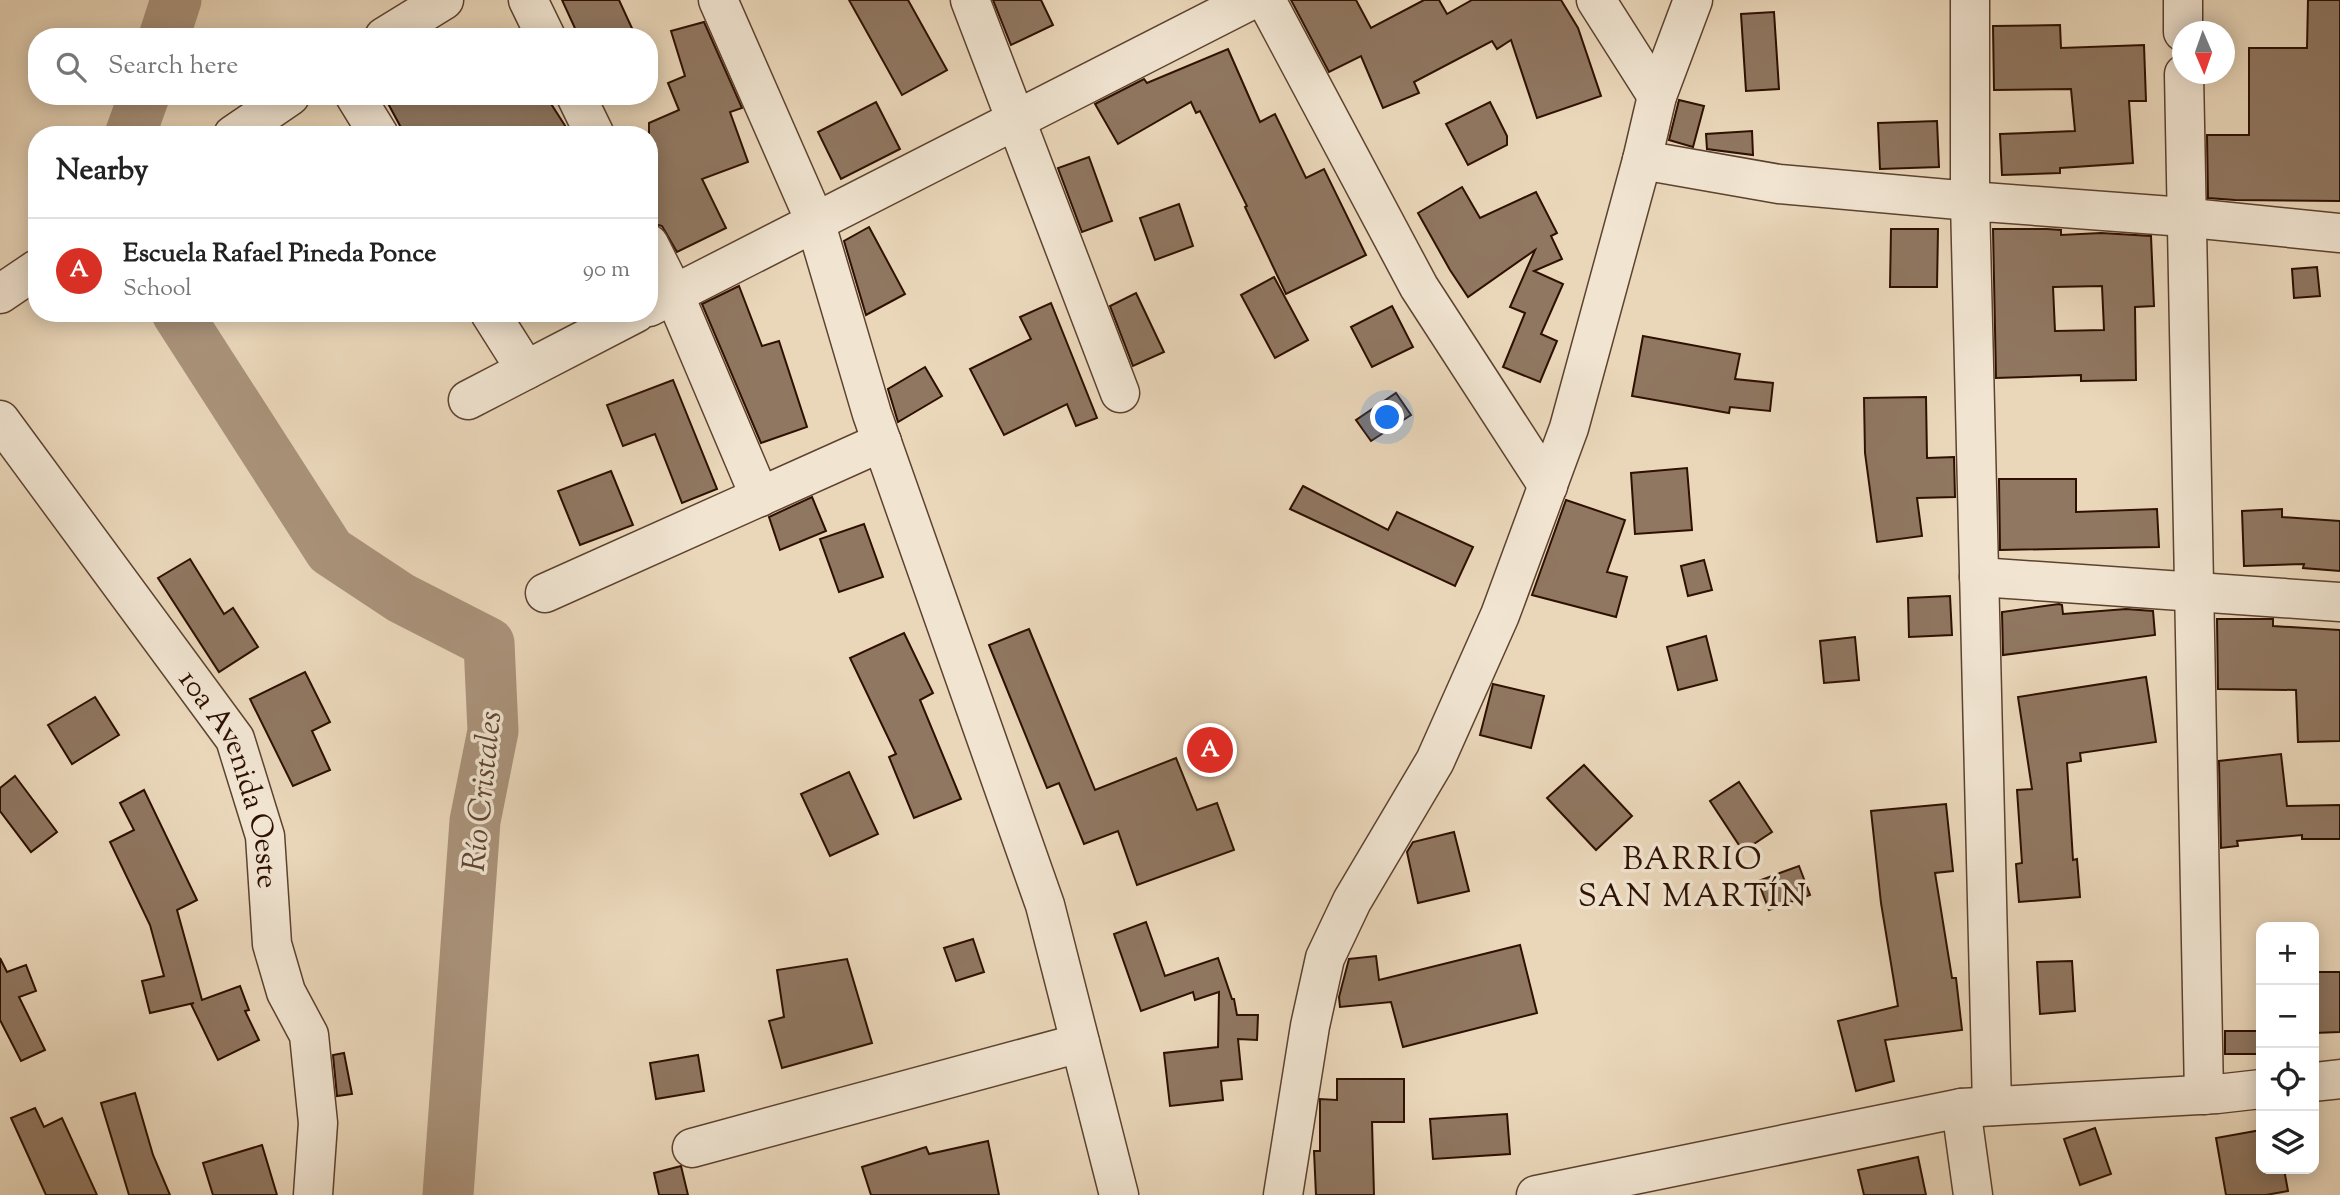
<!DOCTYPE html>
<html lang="en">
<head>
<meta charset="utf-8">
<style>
	body { margin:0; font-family:"Sorts Mill Goudy",serif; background:#f2f2f2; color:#222 }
	.controls { position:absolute; right:21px; bottom:21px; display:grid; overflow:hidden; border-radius:14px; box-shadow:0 4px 18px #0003 }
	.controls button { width:63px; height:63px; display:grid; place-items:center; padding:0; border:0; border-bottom:2px solid #e0e0e0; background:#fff; color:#222; font:35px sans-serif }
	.compass { position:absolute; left:2172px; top:21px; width:63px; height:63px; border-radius:50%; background:#fff; box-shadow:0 4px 18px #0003; rotate:178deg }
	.you { position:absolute; left:1388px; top:418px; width:24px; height:24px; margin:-18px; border:5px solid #fff; border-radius:50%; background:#1a73e8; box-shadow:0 0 0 10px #1a73e833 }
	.badge { display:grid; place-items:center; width:46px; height:46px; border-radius:50%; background:#d93025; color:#fff; font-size:23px; font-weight:700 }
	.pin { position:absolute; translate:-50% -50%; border:4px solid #fff; box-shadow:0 2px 7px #0006 }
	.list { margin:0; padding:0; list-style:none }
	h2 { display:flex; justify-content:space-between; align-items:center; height:91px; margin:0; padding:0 28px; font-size:30px }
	h2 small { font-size:23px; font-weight:400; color:#767676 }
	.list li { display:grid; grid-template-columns:46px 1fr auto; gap:21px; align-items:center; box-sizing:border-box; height:105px; padding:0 28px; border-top:2px solid #e0e0e0 }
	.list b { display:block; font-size:26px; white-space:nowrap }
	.list p { margin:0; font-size:23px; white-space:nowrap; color:#767676 }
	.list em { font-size:23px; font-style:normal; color:#767676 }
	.icon { flex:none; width:38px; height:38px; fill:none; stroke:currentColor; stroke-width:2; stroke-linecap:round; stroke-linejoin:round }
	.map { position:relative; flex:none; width:2340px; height:1195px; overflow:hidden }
	.search { position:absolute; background:#fff; box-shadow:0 4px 18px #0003; left:28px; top:28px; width:630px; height:77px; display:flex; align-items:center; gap:18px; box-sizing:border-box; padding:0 24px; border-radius:28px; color:#767676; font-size:26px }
	.panel { position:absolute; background:#fff; box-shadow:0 4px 18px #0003; left:28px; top:126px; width:630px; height:196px; border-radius:28px }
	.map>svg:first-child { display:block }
</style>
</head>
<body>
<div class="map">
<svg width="2340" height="1195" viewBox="0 0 2340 1195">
	<rect width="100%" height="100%" fill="#ead7ba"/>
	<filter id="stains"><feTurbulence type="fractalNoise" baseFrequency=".00286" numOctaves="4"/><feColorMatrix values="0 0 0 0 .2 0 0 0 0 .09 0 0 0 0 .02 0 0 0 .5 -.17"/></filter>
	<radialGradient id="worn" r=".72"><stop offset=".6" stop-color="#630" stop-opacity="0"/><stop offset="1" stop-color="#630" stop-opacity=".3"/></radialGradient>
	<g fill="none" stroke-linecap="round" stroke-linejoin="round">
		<!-- river -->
		<g stroke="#aa937b" stroke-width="51">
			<polyline points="164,37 176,0"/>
			<polyline points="130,135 144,96"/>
			<polyline points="177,313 330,551 401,598 489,643 493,731 475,821 448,1195"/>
		</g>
	</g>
	<!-- building -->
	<g fill="#907761" stroke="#2e1001" stroke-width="2" fill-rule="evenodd">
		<polygon points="562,0 619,0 636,37 579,37"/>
		<polygon points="849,0 908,0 947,70 902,95"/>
		<polygon points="993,0 1041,0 1053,25 1011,45"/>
		<polygon points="1291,0 1356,0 1371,28 1424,0 1439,0 1447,14 1472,0 1561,0 1578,28 1601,96 1537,118 1511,40 1497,49 1492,41 1414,82 1419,93 1383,108 1361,56 1329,72"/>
		<polygon points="2308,0 2340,0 2340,201 2235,200 2208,198 2207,135 2249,135 2249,48 2307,48"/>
		<polygon points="1774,12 1779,89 1746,91 1741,14"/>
		<polygon points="704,22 742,108 730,112 748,162 702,179 726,228 677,252 662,226 649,222 649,123 679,110 668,83 685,76 671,31"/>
		<polygon points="2060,25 2061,48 2144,45 2146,101 2129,101 2133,163 2060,168 2060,173 2002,175 2000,134 2075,131 2071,89 1994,90 1993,26"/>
		<polygon points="1228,49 1260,122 1275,114 1306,178 1324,169 1366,255 1286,294 1245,207 1247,206 1200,111 1196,113 1191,102 1118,144 1095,104 1144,79 1147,83"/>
		<polygon points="384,96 546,96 571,135 405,135"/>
		<polygon points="1679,100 1704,106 1693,147 1669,140"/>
		<polygon points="876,102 900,149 841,179 818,132"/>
		<polygon points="1490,102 1507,136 1507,145 1468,165 1446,124"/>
		<polygon points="1937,121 1939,167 1880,169 1878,123"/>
		<polygon points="1752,131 1753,155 1707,149 1706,134"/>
		<polygon points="1089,157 1112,221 1082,232 1058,168"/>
		<polygon points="1462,187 1480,218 1536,192 1557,233 1551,236 1562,259 1534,271 1563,284 1541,334 1557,341 1540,382 1503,367 1525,313 1510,307 1535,250 1468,297 1450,270 1418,213"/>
		<polygon points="1179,204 1193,246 1155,260 1140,218"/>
		<polygon points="869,227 905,294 866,315 844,241"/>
		<polygon points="1891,229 1938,229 1937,287 1890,287"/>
		<path d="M1993 229H2047L2061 230V235L2101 233 2151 236 2154 306 2135 307 2136 380 2081 381V375L1996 378ZM2102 286 2104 330 2055 331 2053 287Z"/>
		<polygon points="2317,267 2320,296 2294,298 2292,269"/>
		<polygon points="1274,277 1308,340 1275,358 1241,295"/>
		<polygon points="739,286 762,346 779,341 807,427 761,443 702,304"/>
		<polygon points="1136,293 1164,352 1133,366 1110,306"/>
		<polygon points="1051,303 1097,418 1076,426 1067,404 1004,435 970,369 1031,339 1020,317"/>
		<polygon points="1392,306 1413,347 1372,367 1351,327"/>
		<polygon points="1643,336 1740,354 1735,379 1773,383 1770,411 1730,407 1729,413 1632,396"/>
		<polygon points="925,367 942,396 898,422 888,389"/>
		<polygon points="673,380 717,489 682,503 655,434 623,446 607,405"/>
		<polygon points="1396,393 1411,415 1371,441 1356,420"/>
		<polygon points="1926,397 1927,458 1954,457 1955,497 1917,498 1922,536 1877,542 1865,453 1864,398"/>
		<polygon points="1687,468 1692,530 1635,534 1631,473"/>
		<polygon points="611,471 633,525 580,545 558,491"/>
		<polygon points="1999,479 2076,479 2076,512 2157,509 2159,547 2000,550"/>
		<polygon points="1303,486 1388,530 1397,512 1473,547 1455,586 1290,509"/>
		<polygon points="812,497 826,531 780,550 769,517"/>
		<polygon points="1566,500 1625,520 1607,572 1627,577 1616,617 1532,595"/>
		<polygon points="2282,509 2282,517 2340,521 2340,571 2303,568 2304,564 2244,566 2242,511"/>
		<polygon points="864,524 883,577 839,592 820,539"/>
		<polygon points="190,559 224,614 233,608 258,647 219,672 158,578"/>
		<polygon points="1704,560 1712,590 1688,596 1681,566"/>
		<polygon points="1950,596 1952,635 1909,637 1908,598"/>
		<polygon points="2059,604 2062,605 2063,614 2126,609 2153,611 2155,635 2003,655 2002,612"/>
		<polygon points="2217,619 2273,619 2273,626 2340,630 2340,741 2298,742 2296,690 2218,689"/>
		<polygon points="1029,629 1095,790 1176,758 1197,810 1217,803 1234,850 1137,885 1118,831 1084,844 1059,783 1047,788 989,645"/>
		<polygon points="904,633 933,693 920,700 961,799 914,818 889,757 896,754 850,658"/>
		<polygon points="1706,636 1717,680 1678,690 1667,647"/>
		<polygon points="1855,637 1859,680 1824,683 1820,641"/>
		<polygon points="305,672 330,722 312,731 330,770 293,786 250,699"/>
		<polygon points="2146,677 2156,742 2080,753 2081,761 2067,763 2073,860 2077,859 2080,897 2019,902 2016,864 2022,863 2017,790 2032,789 2018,697"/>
		<polygon points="1493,684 1544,696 1531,748 1480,735"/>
		<polygon points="95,697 119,735 72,764 48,725"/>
		<polygon points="2281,754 2287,806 2340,805 2340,839 2302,839 2302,835 2237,841 2238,846 2221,848 2219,761"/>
		<polygon points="1584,765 1632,816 1596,850 1547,798"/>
		<polygon points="849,772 878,834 830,856 801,794"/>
		<polygon points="15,776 57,832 31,852 0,811 0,788"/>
		<polygon points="1739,782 1772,832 1743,851 1710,801"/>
		<polygon points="144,790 197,900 177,910 202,1000 240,986 249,1010 245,1011 259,1040 218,1060 191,1004 194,1003 150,1013 142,981 164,976 150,925 110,842 134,830 120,803"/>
		<polygon points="1946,804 1953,871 1935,873 1952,978 1956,978 1962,1030 1885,1040 1894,1081 1856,1091 1838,1021 1898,1006 1881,903 1871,811"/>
		<polygon points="1454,832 1469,891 1418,903 1407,852 1413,842"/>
		<polygon points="1799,866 1810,895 1769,910 1758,881"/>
		<polygon points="1146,922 1165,976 1218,958 1232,999 1234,999 1237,1015 1258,1015 1257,1040 1238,1039 1242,1079 1221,1081 1223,1100 1170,1106 1164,1053 1218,1047 1219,992 1195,1000 1193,992 1141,1011 1114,934"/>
		<polygon points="973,939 984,972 956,981 944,948"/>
		<polygon points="1520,945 1537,1013 1403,1047 1391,1002 1340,1007 1339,997 1349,959 1376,956 1379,980"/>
		<polygon points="0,958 7,972 26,965 36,991 19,997 45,1050 21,1061 0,1020"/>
		<polygon points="847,959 872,1043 782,1068 769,1021 784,1017 777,970"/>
		<polygon points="2072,961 2075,1011 2040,1014 2037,962"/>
		<polygon points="2314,972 2340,972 2340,1032 2314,1033"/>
		<rect x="2225" y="1031" width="36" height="23"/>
		<polygon points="344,1053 352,1094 337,1096 333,1055"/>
		<polygon points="698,1055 704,1091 656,1099 650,1063"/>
		<polygon points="1337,1079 1404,1079 1404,1122 1372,1122 1374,1195 1316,1195 1314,1151 1320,1151 1320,1099 1337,1100"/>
		<polygon points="135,1093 153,1155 170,1195 129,1195 101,1103"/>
		<polygon points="35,1108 44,1127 62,1118 97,1195 46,1195 11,1118"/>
		<polygon points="1507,1114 1510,1154 1433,1159 1430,1119"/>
		<polygon points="2095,1128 2111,1174 2080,1185 2064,1139"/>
		<polygon points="2261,1130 2261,1169 2284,1169 2288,1191 2266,1195 2226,1195 2216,1138"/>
		<polygon points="988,1141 999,1195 871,1195 862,1167 926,1147 929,1154"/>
		<polygon points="262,1145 277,1195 213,1195 203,1163"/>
		<polygon points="1918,1157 1926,1195 1864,1195 1858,1170"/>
		<polygon points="681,1166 688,1195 659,1195 654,1173"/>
	</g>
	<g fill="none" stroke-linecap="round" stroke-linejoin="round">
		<defs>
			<g id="minor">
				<polyline points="528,0 546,37"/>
				<polyline points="718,0 815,221 872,414 1045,905 1119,1195"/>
				<polyline points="970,0 1120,393"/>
				<polyline points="1266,0 1419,287 1548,486"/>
				<polyline points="1596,0 1657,96"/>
				<polyline points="2183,0 2183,32"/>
				<polyline points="384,37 444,0"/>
				<polyline points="2184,74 2204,1095"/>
				<polyline points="355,96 379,135"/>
				<polyline points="576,96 595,135"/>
				<polyline points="233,135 290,96"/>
				<polyline points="1642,160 1779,184 1970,201 1970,0"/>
				<polyline points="649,244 674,294 760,497"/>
				<polyline points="0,294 37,269"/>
				<polyline points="649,307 1251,0"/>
				<polyline points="490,313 526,370"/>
				<polyline points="468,400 636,313"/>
				<path id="s1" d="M0 420 235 739 265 836 272 944 286 992 309 1035 318 1123 313 1195"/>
				<polyline points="1979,577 2340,602"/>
				<polyline points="545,593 882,442"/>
				<polyline points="2314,1082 2340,1079"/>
				<polyline points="1992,1106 1970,201 2171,216 2340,233"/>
				<polyline points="1961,1108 1973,1195"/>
				<polyline points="692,1148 1080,1043"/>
				<polyline points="1283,1195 1310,1026 1325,958 1352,901 1435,761 1500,615 1569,428 1642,160 1657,96 1693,0"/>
				<polyline points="1536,1195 1961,1108 2217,1094 2261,1089"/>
			</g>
		</defs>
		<!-- minor casing -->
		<use href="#minor" stroke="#5d422f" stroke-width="41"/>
		<!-- minor -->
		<use href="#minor" stroke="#f1e5d2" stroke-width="38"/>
	</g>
	<g text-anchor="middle" stroke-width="7" stroke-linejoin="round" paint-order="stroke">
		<!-- street labels -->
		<g font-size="30" fill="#2e1001" stroke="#f1e5d2">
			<text dy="10" stroke="none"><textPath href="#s1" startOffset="432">10a Avenida Oeste</textPath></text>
		</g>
		<!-- water labels -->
		<g font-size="32" font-style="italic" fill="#604432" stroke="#f1e5d2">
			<text transform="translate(481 791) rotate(-84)" y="11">Río Cristales</text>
		</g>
		<!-- neighbourhood labels -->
		<g font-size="32" letter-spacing="2" fill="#2e1001" stroke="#f1e5d2">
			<text x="1693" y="869">BARRIO<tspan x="1693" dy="37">SAN MARTÍN</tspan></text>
		</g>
	</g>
	<rect width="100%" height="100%" filter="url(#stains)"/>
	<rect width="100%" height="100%" fill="url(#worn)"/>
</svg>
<div class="controls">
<button>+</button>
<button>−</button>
<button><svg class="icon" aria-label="locate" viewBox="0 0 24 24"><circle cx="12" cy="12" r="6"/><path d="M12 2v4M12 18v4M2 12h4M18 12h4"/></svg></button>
<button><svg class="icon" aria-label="layers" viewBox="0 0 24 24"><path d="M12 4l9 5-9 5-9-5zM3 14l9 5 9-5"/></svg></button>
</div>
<svg class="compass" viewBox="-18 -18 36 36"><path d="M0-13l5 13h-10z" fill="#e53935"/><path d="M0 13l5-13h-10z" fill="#767676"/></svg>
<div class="you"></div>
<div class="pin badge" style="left:1210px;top:750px">A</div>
<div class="search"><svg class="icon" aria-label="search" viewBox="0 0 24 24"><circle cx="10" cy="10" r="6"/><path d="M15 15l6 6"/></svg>Search here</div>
<section class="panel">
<h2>Nearby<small></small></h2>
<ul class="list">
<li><span class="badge">A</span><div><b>Escuela Rafael Pineda Ponce</b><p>School</p></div><em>90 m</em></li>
</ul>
</section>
</div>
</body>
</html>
